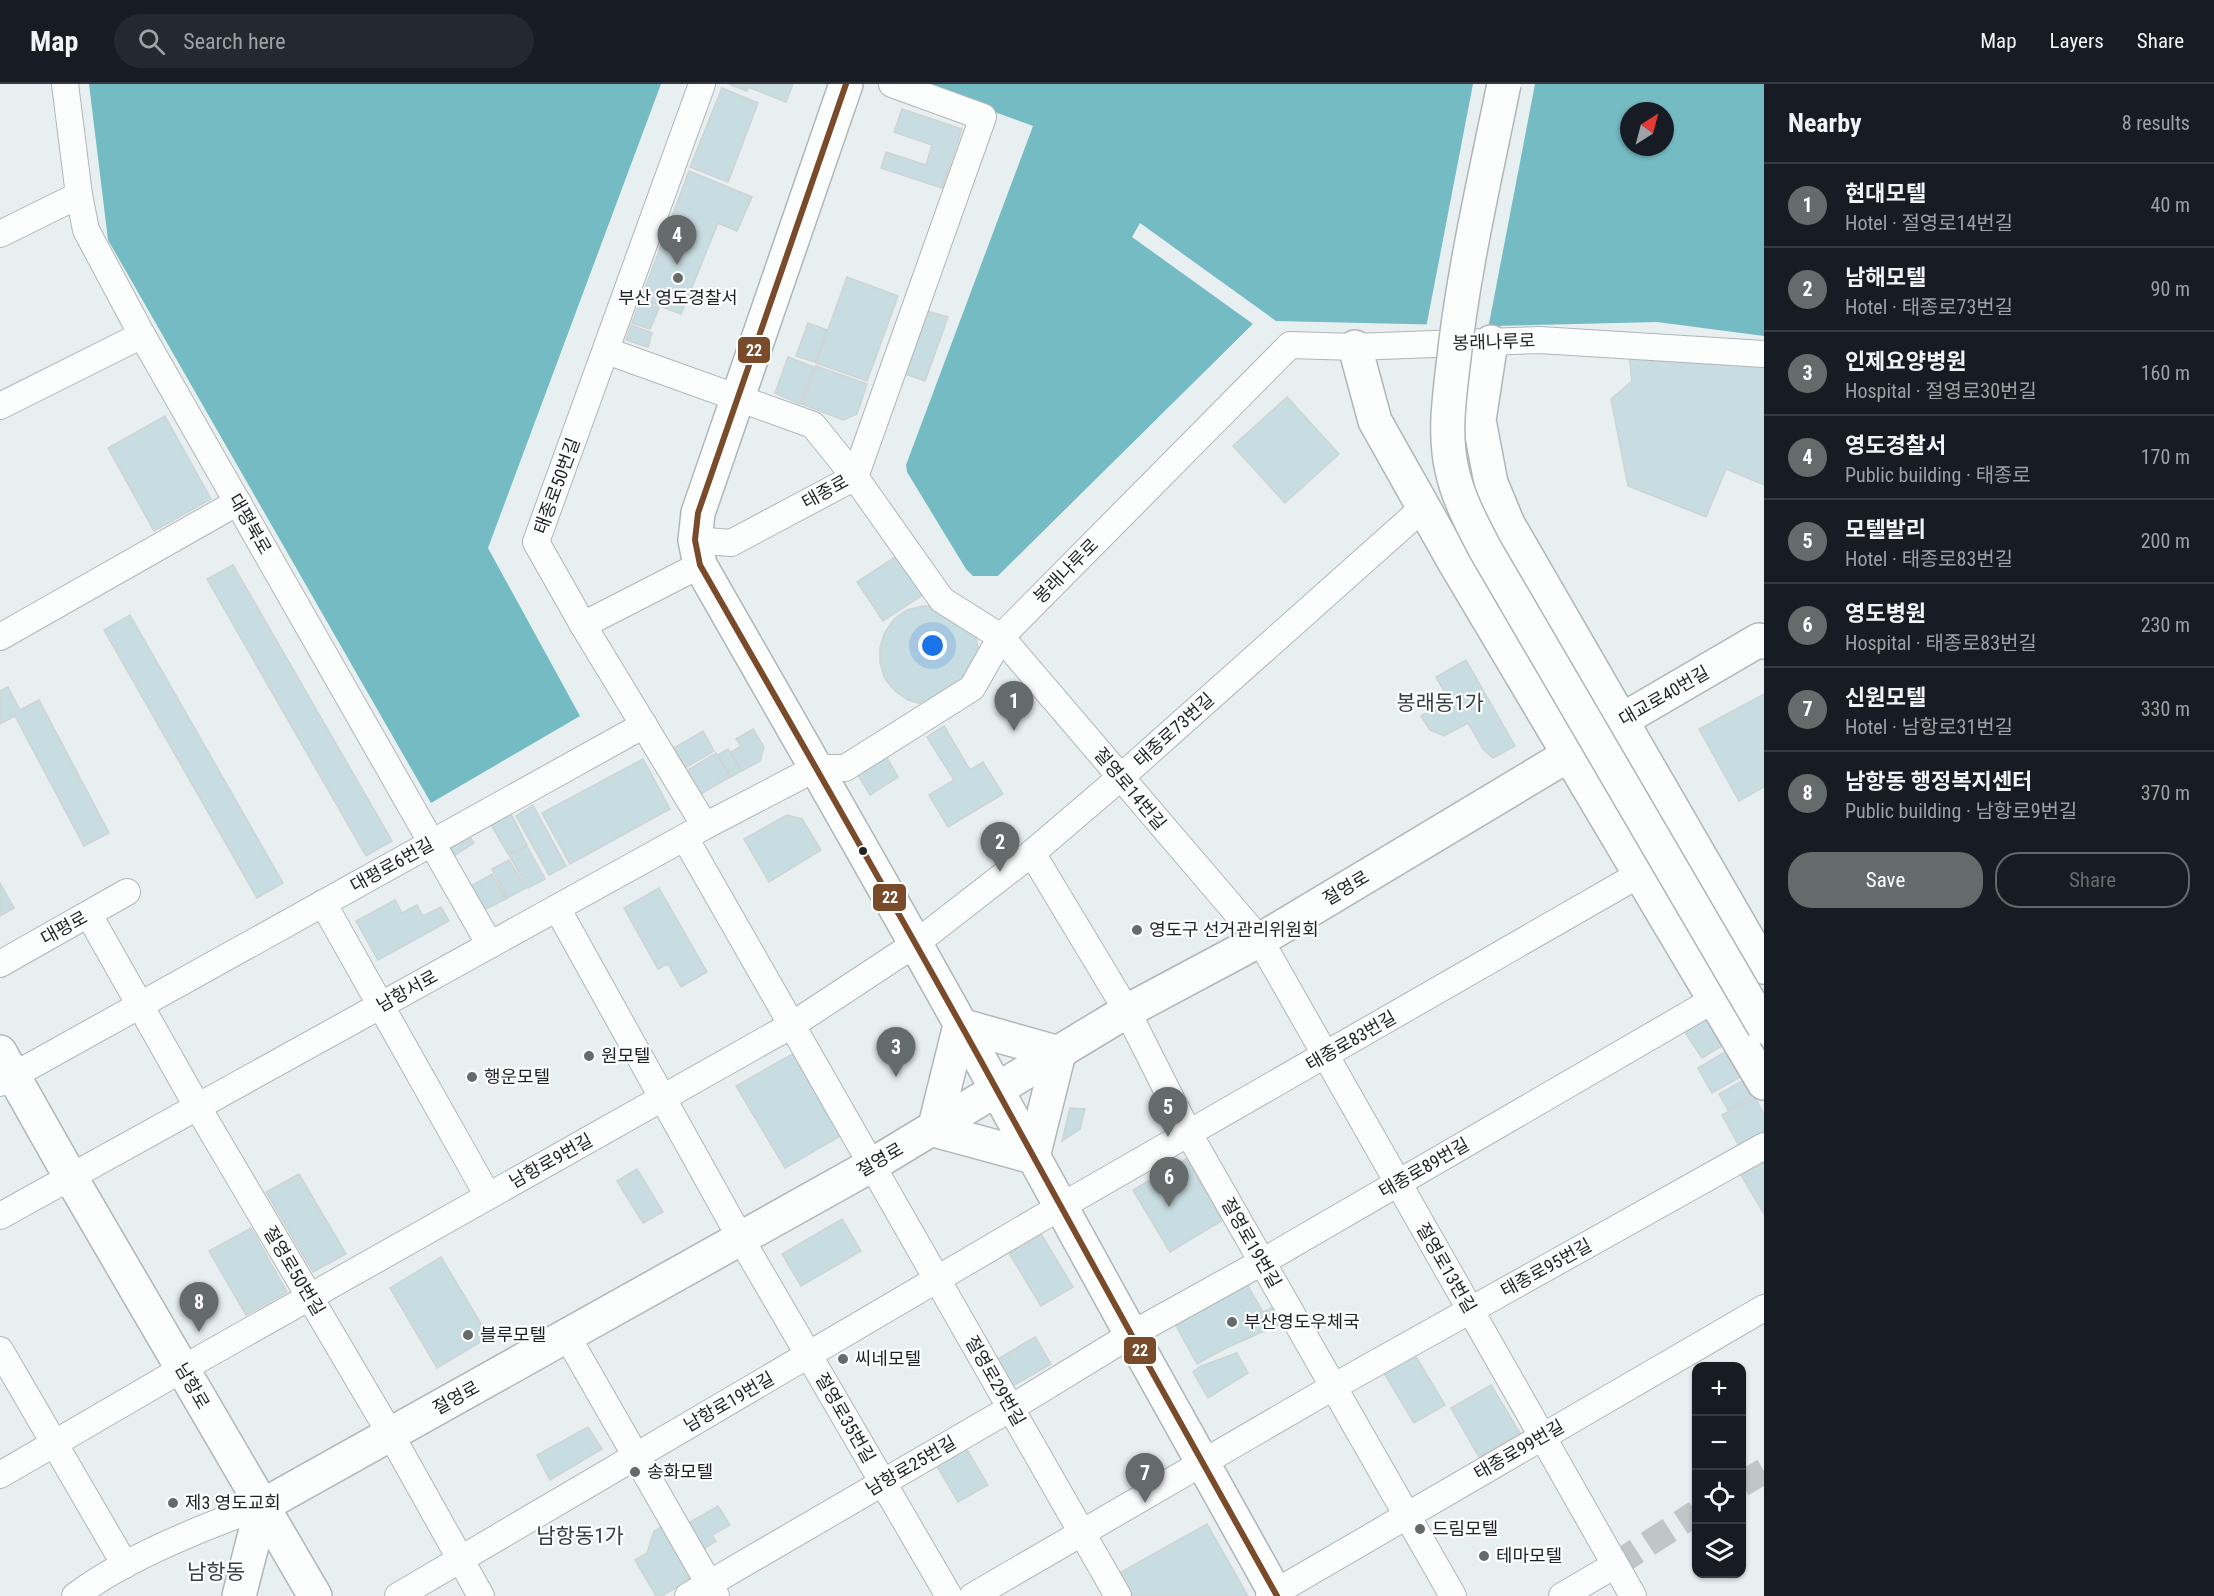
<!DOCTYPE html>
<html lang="en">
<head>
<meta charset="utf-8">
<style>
	body { margin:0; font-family:"Roboto Condensed","Noto Sans KR",sans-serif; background:#242831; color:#f1f3f6 }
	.controls { position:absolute; right:18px; bottom:18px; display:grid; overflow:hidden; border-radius:12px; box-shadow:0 2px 4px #0004 }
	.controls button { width:54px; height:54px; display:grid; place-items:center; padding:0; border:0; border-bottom:2px solid #363941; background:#171b24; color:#f1f3f6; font:30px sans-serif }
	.compass { position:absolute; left:1620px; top:18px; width:54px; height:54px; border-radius:50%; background:#171b24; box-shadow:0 2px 4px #0004; rotate:36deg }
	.you { position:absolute; left:933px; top:562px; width:21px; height:21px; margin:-15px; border:4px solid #fff; border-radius:50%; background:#1a73e8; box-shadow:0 0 0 9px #1a73e833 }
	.badge { display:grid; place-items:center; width:39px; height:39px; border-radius:50%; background:#656a6b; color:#fff; font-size:20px; font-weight:700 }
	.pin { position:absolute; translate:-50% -50px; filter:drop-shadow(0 2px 3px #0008) }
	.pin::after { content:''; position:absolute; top:32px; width:21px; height:18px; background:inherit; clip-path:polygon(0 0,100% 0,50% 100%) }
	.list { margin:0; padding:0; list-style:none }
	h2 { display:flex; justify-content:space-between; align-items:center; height:78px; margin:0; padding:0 24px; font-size:26px }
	h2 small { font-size:20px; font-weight:400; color:#9ea1a6 }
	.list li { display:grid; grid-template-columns:39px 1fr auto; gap:18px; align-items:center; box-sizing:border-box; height:84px; padding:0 24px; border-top:2px solid #363941 }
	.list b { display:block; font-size:22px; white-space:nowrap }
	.list p { margin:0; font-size:20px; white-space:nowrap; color:#9ea1a6 }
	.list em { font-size:20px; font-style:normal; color:#9ea1a6 }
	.actions { display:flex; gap:12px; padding:18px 24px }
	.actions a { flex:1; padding:14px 0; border:2px solid #656a6b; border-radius:24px; text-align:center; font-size:21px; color:#656a6b }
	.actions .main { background:#656a6b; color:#fff }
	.icon { flex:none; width:33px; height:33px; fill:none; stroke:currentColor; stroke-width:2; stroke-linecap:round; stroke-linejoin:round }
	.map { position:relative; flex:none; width:1764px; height:1512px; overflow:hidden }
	header { display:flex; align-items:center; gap:36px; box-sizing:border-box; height:84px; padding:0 30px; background:#171b24; border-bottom:2px solid #363941 }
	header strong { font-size:28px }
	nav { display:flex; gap:33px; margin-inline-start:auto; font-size:21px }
	.search { width:420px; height:54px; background:#242831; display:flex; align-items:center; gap:15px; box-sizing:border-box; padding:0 21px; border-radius:33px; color:#9ea1a6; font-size:22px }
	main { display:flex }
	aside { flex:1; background:#171b24 }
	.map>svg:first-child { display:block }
</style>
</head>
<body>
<header>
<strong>Map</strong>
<div class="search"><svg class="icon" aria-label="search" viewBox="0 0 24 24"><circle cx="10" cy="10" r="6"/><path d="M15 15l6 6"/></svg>Search here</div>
<nav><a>Map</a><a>Layers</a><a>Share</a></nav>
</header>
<main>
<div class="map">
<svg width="1764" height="1512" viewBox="0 0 1764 1512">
	<rect width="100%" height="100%" fill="#e8eff0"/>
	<!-- water -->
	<g fill="#74bbc4" fill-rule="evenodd">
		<polygon points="89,0 661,0 488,464 580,632 431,719 108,156"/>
		<path d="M918 0H1764V252L1657 238 1495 242 1276 237 1253 240 998 492H973L966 485 907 388 906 381 1033 42ZM1629 27H1665V63H1629Z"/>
	</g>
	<!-- pier -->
	<g fill="#e8eff0">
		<polygon points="1473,0 1535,0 1488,245 1426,244"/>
		<polygon points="1140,139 1276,237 1272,240 1255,243 1000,494 993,496 976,495 973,492 998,492 1253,240 1132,153"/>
	</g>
	<!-- building -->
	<g fill="#c8dde1" stroke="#ced4d5" stroke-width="1.5">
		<polygon points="729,0 793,0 786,18 748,3 747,7"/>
		<polygon points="722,4 758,19 728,98 690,83"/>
		<polygon points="902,25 962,45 942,104 881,84 886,68 926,81 932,61 894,48"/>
		<polygon points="689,87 752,113 737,147 718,139 681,230 641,215"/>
		<polygon points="847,193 898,212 867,297 816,279"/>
		<polygon points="640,217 659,224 650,245 632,239"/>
		<polygon points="920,225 948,233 925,297 897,287"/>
		<polygon points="808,239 827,246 815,278 796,272"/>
		<polygon points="631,241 652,249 648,263 626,256"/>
		<polygon points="1629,272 1764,281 1764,401 1726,385 1706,433 1628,402 1611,315 1632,297"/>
		<polygon points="788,273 814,283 800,320 775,309"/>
		<polygon points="816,282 867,300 857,330 843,336 802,320"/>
		<polygon points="1287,313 1339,370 1285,419 1233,362"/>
		<polygon points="165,332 211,415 154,447 108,364"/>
		<polygon points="898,471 924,510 883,537 857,498"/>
		<polygon points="233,481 392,757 366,772 207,495"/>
		<polygon points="923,522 939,522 967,539 976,553 979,570 957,613 925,621 908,616 895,607 885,595 880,579 880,563 885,548 894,535 907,526"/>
		<polygon points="130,531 283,799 257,814 104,546"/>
		<polygon points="1466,576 1515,662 1493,674 1483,665 1468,639 1444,652 1430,646 1421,632 1449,616 1436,593"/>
		<polygon points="8,603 20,626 39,616 109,749 84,762 15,632 0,640 0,607"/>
		<polygon points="1764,610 1764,703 1739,717 1699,645"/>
		<polygon points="944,642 970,686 983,678 1003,710 948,743 929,711 954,696 927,653"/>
		<polygon points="753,645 764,663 760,677 742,687 731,668 741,662 736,655"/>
		<polygon points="703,647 714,667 685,684 674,664"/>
		<polygon points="728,665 741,687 731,693 718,671"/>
		<polygon points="716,669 730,693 701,710 688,686"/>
		<polygon points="886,672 898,693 870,711 857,689"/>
		<polygon points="643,675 670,725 570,780 542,729"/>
		<polygon points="533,721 566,782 549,791 516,732"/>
		<polygon points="510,728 527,761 508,770 490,739"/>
		<polygon points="787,731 802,735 821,766 769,798 744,755"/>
		<polygon points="468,750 474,759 455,771 449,762"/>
		<polygon points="527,762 545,795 528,804 509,771"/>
		<polygon points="509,776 526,804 507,814 492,785"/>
		<polygon points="492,790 506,815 484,826 471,802"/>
		<polygon points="0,799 14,824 0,832"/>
		<polygon points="659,804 707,888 681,903 668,880 658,885 624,824"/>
		<polygon points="395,816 402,829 417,821 423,832 441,823 449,837 378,876 356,837"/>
		<polygon points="1707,932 1725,960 1702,974 1684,947"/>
		<polygon points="1725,968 1740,993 1712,1009 1698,984"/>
		<polygon points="794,969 842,1051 785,1084 736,1002"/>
		<polygon points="1742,997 1751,1013 1728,1026 1719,1010"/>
		<polygon points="1755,1013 1764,1030 1764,1049 1739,1062 1722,1031"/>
		<polygon points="1070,1024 1085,1025 1080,1045 1062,1057"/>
		<polygon points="1186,1075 1223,1136 1170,1168 1133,1106"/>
		<polygon points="1764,1077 1764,1130 1741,1091"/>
		<polygon points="637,1085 663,1128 643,1139 617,1097"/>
		<polygon points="299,1090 346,1170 313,1188 266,1108"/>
		<polygon points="842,1135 861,1167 801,1202 782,1170"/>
		<polygon points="251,1144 287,1208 246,1231 209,1167"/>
		<polygon points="1041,1150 1073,1203 1041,1222 1009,1169"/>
		<polygon points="441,1173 489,1253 437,1284 390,1204"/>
		<polygon points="1247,1200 1263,1228 1279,1220 1289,1236 1226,1264 1197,1280 1175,1240"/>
		<polygon points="1035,1253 1051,1280 1011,1303 996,1276"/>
		<polygon points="1237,1269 1248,1289 1208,1314 1193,1288 1201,1282"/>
		<polygon points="1415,1271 1445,1321 1414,1339 1384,1289"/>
		<polygon points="1491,1301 1520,1349 1479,1373 1451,1324"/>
		<polygon points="588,1343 602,1365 550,1396 537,1371"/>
		<polygon points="964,1361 988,1401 958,1418 935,1379"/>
		<polygon points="718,1422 730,1441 712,1451 716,1457 701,1467 685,1441"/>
		<polygon points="1207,1440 1248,1512 1125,1512 1114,1492"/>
		<polygon points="663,1442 694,1493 662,1512 656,1512 635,1476 647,1469 654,1447"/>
	</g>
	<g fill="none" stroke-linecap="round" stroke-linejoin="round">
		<!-- minor-tunnel -->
		<g stroke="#c0c6c7" stroke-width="26" stroke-dasharray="26 13" stroke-linecap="butt">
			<polyline points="1742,1400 1764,1387"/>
			<polyline points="1615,1481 1696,1429"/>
		</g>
		<defs>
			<g id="minor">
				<polyline points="65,0 79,111 86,146 142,251 490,861"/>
				<polyline points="702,0 536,458 583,541 705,742"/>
				<polyline points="892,0 983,33 855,393 942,516 1001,553 1290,261 1355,263 1540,256 1764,270"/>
				<polyline points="0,150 79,111"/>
				<polyline points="607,267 813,341 855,393 731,459 695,456"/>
				<polyline points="0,322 142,251"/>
				<polyline points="583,541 700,481"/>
				<polyline points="0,553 238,418"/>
				<polyline points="685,754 1118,1512"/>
				<polyline points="1032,769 1127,927 1189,1050 1453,1512"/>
				<polyline points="323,819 488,1112"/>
				<polyline points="557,824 741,1155 949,1512"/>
				<polyline points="89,831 197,1022 391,1351 481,1512"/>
				<polyline points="0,880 127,808"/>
				<polyline points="0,999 644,641"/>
				<polyline points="0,1132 705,742 816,684 845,684 972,604 1001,553 1260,856 1633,1512"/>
				<polyline points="567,1252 716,1512"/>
				<polyline points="0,1266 125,1481"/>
				<polyline points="0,1391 182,1285 792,941 915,860 1032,769 1121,693 1424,423"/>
				<path d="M75 1512C125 1474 203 1443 262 1422"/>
				<polyline points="398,1512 1060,1123 1640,790"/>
				<polyline points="688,1512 1011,1324 1132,1250 1262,1178 1715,915"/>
				<polyline points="973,1512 1333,1303 1764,1062"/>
				<polyline points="1269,1512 1764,1224"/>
				<polyline points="1562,1512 1615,1481"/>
			</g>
			<g id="major">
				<path d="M846 0 698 429 695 456 700 481C800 656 901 831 998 1008 1090 1176 1183 1345 1277 1512"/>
				<polyline points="1491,258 1479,336 1491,399 1508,440 1764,883"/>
				<polyline points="1355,263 1375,337 1452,474 1764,999"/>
				<polyline points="960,941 1059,969"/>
				<polyline points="0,968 70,1092 315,1512"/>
				<polyline points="934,1046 960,941"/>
				<polyline points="934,1046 1033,1073"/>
				<polyline points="1033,1073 1059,969"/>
				<polyline points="239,1512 262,1422 872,1081 1127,927 1260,856 1570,670 1622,636 1759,556 1764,558"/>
			</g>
		</defs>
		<!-- minor casing -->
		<use href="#minor" stroke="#b0b6b7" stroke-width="28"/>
		<!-- major casing -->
		<use href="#major" stroke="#b0b6b7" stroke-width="36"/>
		<!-- minor -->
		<use href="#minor" stroke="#fcfdfd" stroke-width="26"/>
		<!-- major -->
		<use href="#major" stroke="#fcfdfd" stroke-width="33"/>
		<defs>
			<path id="major-bridge" d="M1504 0C1485 94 1463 187 1453 282 1449 316 1444 352 1452 386 1458 414 1472 440 1485 465L1764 943"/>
		</defs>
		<!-- major-bridge casing -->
		<use href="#major-bridge" stroke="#b0b6b7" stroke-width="36" stroke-linecap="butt"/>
		<!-- major-bridge -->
		<use href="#major-bridge" stroke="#fcfdfd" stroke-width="33"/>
		<defs>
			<path id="bus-1" d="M846 0 698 429 695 456 700 481C800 656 901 831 998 1008 1090 1176 1183 1345 1277 1512"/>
		</defs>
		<!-- bus-1 casing -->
		<use href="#bus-1" stroke="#fff" stroke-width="10"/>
		<!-- bus-1 -->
		<use href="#bus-1" stroke="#7a4b2a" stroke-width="6"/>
	</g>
	<!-- markers -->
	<g fill="#656a6b" stroke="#fff" stroke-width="2">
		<circle cx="678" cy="194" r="6"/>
		<circle cx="1137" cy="846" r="6"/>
		<circle cx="589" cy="972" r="6"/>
		<circle cx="472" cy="993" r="6"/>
		<circle cx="1232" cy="1238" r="6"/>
		<circle cx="468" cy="1251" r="6"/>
		<circle cx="843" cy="1275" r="6"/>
		<circle cx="635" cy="1388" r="6"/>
		<circle cx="173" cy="1419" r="6"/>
		<circle cx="1420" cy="1445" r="6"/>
		<circle cx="1484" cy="1472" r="6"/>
	</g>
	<circle fill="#1e2324" stroke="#fff" stroke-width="2" cx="863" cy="767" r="5"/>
	<g text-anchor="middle" stroke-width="4.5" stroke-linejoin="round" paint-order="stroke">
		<!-- poi labels -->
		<g font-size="18" fill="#1e2324" stroke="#fff" text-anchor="start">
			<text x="678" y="220" text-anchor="middle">부산 영도경찰서</text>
			<text x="1149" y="852">영도구 선거관리위원회</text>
			<text x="601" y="978">원모텔</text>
			<text x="484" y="999">행운모텔</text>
			<text x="1244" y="1244">부산영도우체국</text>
			<text x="480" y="1257">블루모텔</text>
			<text x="855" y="1281">씨네모텔</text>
			<text x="647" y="1394">송화모텔</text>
			<text x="185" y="1425">제3 영도교회</text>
			<text x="1432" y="1451">드림모텔</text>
			<text x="1496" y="1478">테마모텔</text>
		</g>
		<!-- street labels -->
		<g font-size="18" fill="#1e2324" stroke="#fff">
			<text transform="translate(1494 258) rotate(-2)" y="6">봉래나루로</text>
			<text transform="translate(557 402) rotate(-70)" y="6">태종로50번길</text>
			<text transform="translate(825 408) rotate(-29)" y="6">태종로</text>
			<text transform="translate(250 440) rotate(60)" y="6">대평북로</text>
			<text transform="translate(1066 487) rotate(-45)" y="6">봉래나루로</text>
			<text transform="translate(1664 612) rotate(-30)" y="6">대교로40번길</text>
			<text transform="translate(1174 646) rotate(-42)" y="6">태종로73번길</text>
			<text transform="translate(1130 705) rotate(50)" y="6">절영로14번길</text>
			<text transform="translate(392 781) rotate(-29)" y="6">대평로6번길</text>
			<text transform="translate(1346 804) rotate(-31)" y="6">절영로</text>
			<text transform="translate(64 844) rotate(-29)" y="6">대평로</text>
			<text transform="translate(407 907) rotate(-29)" y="6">남항서로</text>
			<text transform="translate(1351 957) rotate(-30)" y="6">태종로83번길</text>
			<text transform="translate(880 1076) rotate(-30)" y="6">절영로</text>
			<text transform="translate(551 1077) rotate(-29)" y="6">남항로9번길</text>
			<text transform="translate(1424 1084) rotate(-30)" y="6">태종로89번길</text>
			<text transform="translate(1251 1159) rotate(60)" y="6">절영로19번길</text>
			<text transform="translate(1446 1184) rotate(60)" y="6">절영로13번길</text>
			<text transform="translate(1546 1184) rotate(-29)" y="6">태종로95번길</text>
			<text transform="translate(294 1187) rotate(59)" y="6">절영로50번길</text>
			<text transform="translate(995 1297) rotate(60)" y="6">절영로29번길</text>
			<text transform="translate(192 1302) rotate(60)" y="6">남항로</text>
			<text transform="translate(456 1314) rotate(-29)" y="6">절영로</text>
			<text transform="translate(729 1318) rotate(-30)" y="6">남항로19번길</text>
			<text transform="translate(845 1334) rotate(60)" y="6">절영로35번길</text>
			<text transform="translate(1519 1366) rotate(-30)" y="6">태종로99번길</text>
			<text transform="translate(911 1382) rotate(-30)" y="6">남항로25번길</text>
		</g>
		<!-- quarter labels -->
		<g font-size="21" fill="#323e40" stroke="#fff">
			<text x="1440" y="626">봉래동1가</text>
			<text x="580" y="1459">남항동1가</text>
			<text x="216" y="1495">남항동</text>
		</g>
	</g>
	<g stroke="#fff" stroke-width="2">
		<rect x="737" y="252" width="34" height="28" rx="6" fill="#7a4b2a"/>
		<rect x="872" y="799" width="35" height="29" rx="6" fill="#7a4b2a"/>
		<rect x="1123" y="1252" width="34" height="29" rx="6" fill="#7a4b2a"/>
	</g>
	<g font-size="16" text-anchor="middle" font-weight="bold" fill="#fff">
		<text x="754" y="272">22</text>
		<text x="890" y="819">22</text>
		<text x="1140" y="1272">22</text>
	</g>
</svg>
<div class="controls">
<button>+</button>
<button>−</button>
<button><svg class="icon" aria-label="locate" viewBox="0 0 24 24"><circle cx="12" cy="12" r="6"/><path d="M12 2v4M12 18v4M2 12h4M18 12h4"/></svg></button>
<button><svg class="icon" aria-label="layers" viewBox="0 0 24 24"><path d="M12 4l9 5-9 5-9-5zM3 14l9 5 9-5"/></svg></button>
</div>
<svg class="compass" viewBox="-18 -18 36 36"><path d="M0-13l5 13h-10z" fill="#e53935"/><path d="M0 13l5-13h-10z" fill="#9ea1a6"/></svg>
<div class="you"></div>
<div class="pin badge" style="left:1014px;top:647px">1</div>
<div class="pin badge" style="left:1000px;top:788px">2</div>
<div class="pin badge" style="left:896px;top:993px">3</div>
<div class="pin badge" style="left:677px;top:181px">4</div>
<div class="pin badge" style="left:1168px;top:1053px">5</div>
<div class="pin badge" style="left:1169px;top:1123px">6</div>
<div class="pin badge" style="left:1145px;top:1419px">7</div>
<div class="pin badge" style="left:199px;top:1248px">8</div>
</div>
<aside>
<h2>Nearby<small>8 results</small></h2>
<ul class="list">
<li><span class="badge">1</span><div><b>현대모텔</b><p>Hotel · 절영로14번길</p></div><em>40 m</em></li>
<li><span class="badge">2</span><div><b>남해모텔</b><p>Hotel · 태종로73번길</p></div><em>90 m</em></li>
<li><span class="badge">3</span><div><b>인제요양병원</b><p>Hospital · 절영로30번길</p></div><em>160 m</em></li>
<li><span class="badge">4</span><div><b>영도경찰서</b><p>Public building · 태종로</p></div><em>170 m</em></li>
<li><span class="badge">5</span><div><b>모텔발리</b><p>Hotel · 태종로83번길</p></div><em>200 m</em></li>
<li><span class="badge">6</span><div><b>영도병원</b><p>Hospital · 태종로83번길</p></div><em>230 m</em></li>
<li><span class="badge">7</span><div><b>신원모텔</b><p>Hotel · 남항로31번길</p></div><em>330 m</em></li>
<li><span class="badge">8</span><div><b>남항동 행정복지센터</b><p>Public building · 남항로9번길</p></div><em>370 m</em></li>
</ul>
<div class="actions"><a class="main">Save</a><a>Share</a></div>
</aside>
</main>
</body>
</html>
